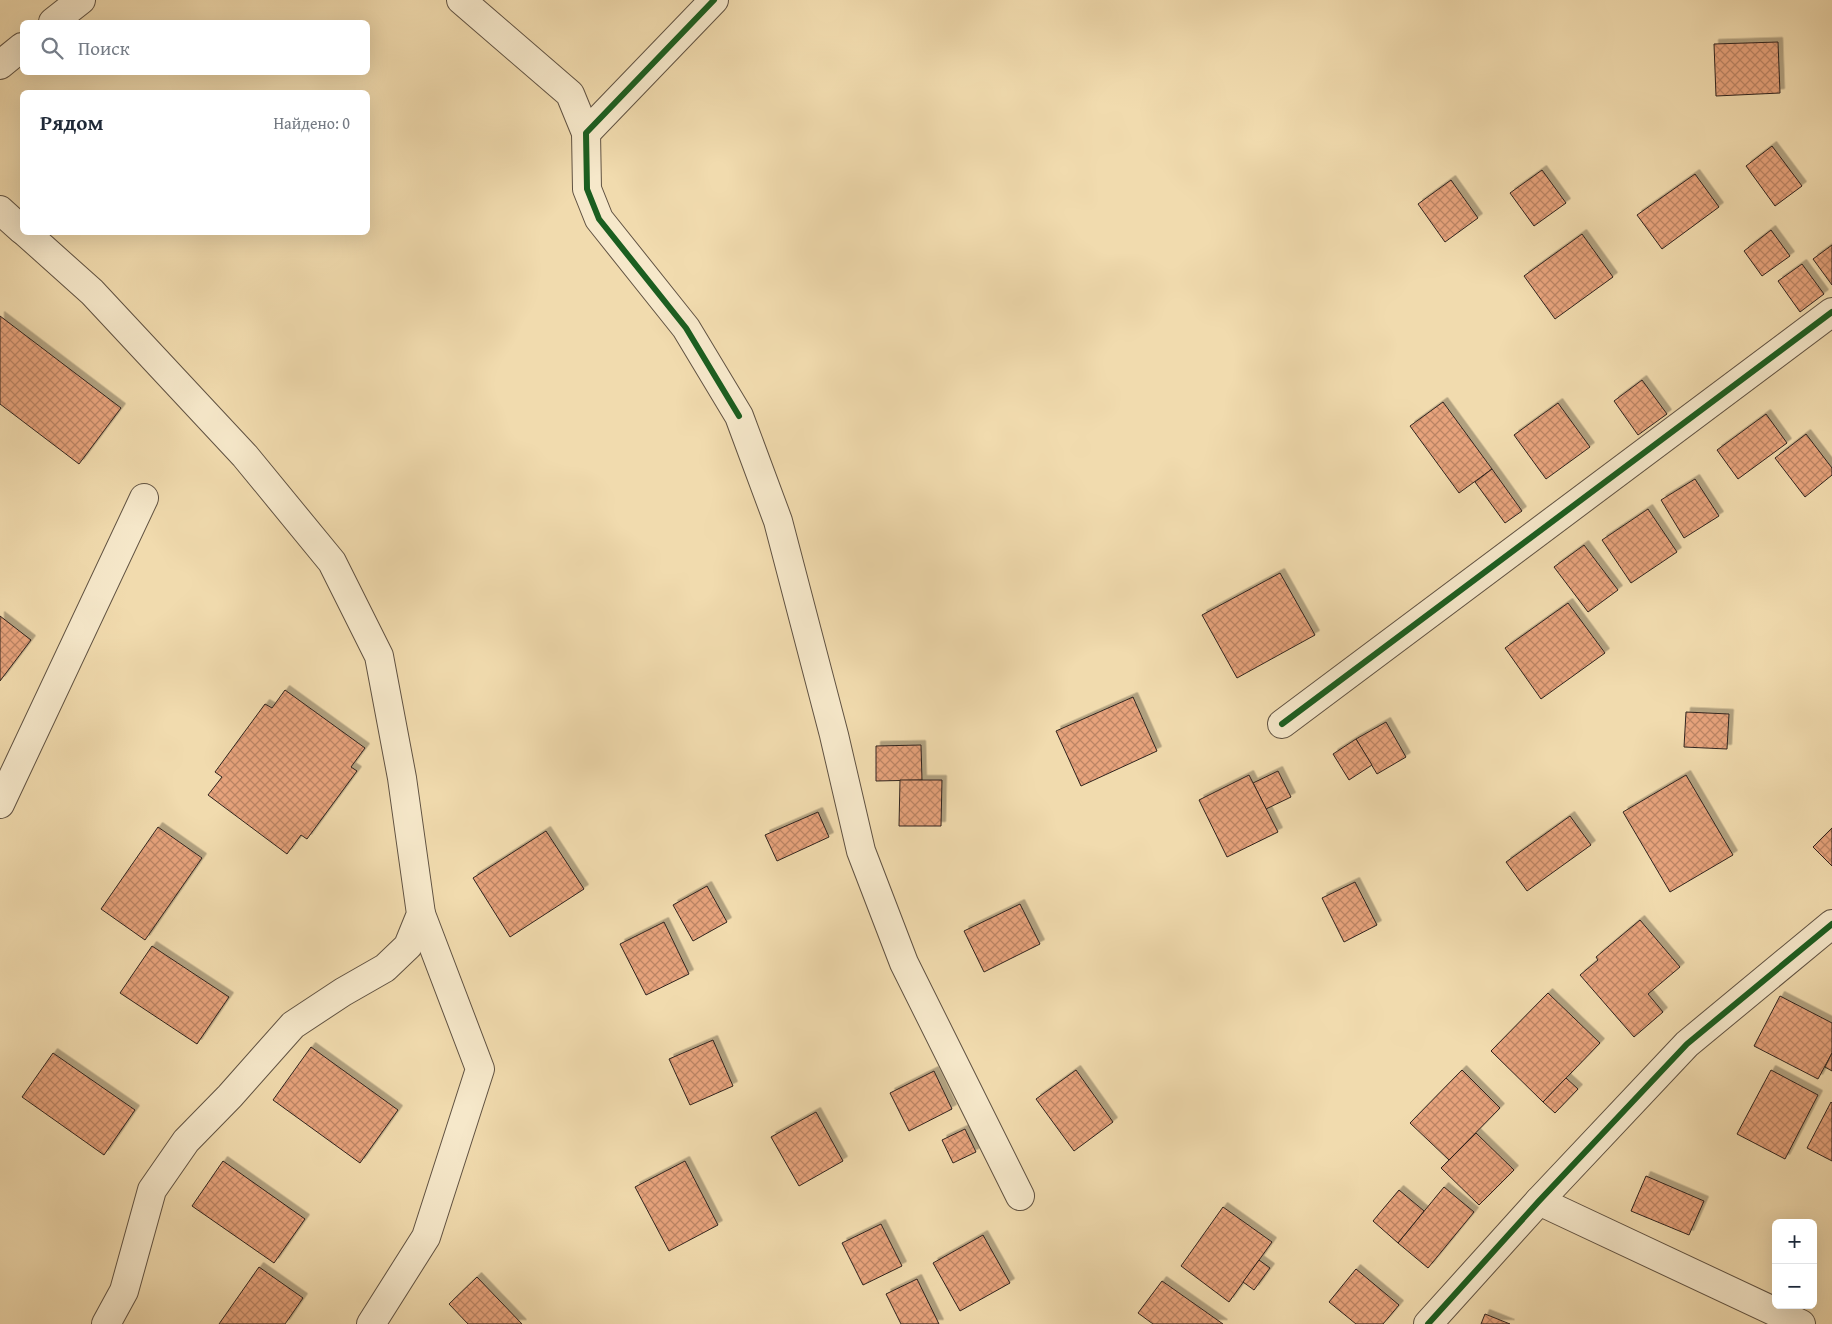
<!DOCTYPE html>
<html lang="ru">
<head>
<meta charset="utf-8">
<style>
	body { margin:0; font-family:"Gentium Book Plus",serif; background:#f2f2f3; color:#1f2937 }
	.controls { position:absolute; right:15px; bottom:15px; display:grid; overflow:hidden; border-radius:8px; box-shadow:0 5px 20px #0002 }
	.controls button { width:45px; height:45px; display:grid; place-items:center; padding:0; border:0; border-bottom:1px solid #e0e1e3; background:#fff; color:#1f2937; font:25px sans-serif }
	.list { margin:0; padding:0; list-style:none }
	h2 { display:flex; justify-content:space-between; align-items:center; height:65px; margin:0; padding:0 20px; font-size:21px }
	h2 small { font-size:16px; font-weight:400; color:#747a83 }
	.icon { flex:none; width:28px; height:28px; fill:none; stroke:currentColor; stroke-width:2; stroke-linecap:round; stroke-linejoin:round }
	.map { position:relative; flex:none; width:1832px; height:1324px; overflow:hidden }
	.search { position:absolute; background:#fff; box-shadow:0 5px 20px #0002; left:20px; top:20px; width:350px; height:55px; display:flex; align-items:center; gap:12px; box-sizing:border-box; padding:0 18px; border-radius:8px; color:#747a83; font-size:19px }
	.panel { position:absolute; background:#fff; box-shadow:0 5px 20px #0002; left:20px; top:90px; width:350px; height:145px; border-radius:8px }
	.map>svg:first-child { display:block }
</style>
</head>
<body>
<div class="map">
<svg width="1832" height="1324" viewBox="0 0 1832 1324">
	<defs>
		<pattern id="building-cross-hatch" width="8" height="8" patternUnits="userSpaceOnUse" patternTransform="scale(1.25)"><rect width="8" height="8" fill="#e7a37c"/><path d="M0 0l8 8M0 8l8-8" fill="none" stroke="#bc8565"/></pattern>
		<filter id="shadow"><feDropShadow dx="4.5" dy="-4.5" stdDeviation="0" flood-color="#0004"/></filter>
	</defs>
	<rect width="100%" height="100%" fill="#f1dbae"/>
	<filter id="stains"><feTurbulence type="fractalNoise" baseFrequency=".004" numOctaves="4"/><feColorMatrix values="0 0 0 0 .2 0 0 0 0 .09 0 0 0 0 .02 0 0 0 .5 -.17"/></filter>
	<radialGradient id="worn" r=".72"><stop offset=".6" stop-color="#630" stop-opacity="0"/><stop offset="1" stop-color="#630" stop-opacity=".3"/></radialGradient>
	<!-- building -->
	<g fill="url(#building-cross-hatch)" stroke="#30241e" filter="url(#shadow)">
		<polygon points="1778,42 1780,93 1716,96 1714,44"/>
		<polygon points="1772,146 1802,186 1775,206 1746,166"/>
		<polygon points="1542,170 1566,203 1534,226 1510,193"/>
		<polygon points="1695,174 1719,207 1662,249 1637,215"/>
		<polygon points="1451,180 1478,218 1445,242 1418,204"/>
		<polygon points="1771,230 1790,256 1762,276 1744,251"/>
		<polygon points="1582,234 1613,277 1555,319 1524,276"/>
		<polygon points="1832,245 1832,285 1813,259"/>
		<polygon points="1802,264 1824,294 1800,312 1778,281"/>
		<polygon points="0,316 121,408 79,464 0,404"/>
		<polygon points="1642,380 1667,414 1638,435 1614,401"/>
		<polygon points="1443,402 1492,469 1459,493 1410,426"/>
		<polygon points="1558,403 1590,447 1546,479 1514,435"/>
		<polygon points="1766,414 1787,443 1738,479 1717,450"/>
		<polygon points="1806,434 1832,468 1832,475 1805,497 1775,458"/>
		<polygon points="1492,469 1522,511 1505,523 1475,482"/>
		<polygon points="1695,479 1719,516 1684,538 1661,500"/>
		<polygon points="1648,509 1677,552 1631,583 1602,540"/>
		<polygon points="1584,545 1618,590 1588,612 1554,567"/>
		<polygon points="1280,573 1315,635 1237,678 1202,615"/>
		<polygon points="1568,603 1605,653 1541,699 1505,648"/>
		<polygon points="0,616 31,640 0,681"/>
		<polygon points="285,690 365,748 351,767 357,771 307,839 301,835 287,854 208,795 222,777 215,772 265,704 272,708"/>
		<polygon points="1133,697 1157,751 1081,786 1056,731"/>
		<polygon points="1686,712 1729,714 1727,749 1684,747"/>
		<polygon points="1386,722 1406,757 1377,774 1356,739"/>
		<polygon points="1356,739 1372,765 1349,780 1333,754"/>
		<polygon points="921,745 922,780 876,781 876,746"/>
		<polygon points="1278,771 1291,797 1266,809 1253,783"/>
		<polygon points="1249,775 1278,832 1227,857 1199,800"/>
		<polygon points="1686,775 1733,855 1670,892 1623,812"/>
		<polygon points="900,780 942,780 941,826 899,826"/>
		<polygon points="818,812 829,837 777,861 765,835"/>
		<polygon points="1570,816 1591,845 1527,891 1506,862"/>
		<polygon points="158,827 202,858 145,940 101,909"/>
		<polygon points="1832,828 1832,866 1813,847"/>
		<polygon points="546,831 584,889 510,937 473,878"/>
		<polygon points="1355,882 1377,925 1344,942 1322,898"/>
		<polygon points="707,886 727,922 693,941 673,905"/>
		<polygon points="1020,904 1040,944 984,972 964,931"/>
		<polygon points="1640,920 1680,967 1648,994 1663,1012 1634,1037 1580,975 1598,960 1596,957"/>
		<polygon points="664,922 689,974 646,995 620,944"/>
		<polygon points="152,946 229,997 197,1044 120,993"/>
		<polygon points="1548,993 1600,1043 1543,1102 1491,1051"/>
		<polygon points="1780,996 1832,1023 1832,1053 1818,1079 1754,1046"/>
		<polygon points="713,1040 733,1086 690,1105 669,1059"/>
		<polygon points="311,1047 398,1110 360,1163 273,1100"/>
		<polygon points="53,1053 135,1110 104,1155 22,1097"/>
		<polygon points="1832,1053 1832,1071 1825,1067"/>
		<polygon points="1076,1070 1113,1122 1074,1151 1036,1099"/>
		<polygon points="1462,1070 1500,1108 1449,1160 1410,1123"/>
		<polygon points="1771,1070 1818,1095 1785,1159 1737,1134"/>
		<polygon points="934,1071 952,1109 909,1131 890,1093"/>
		<polygon points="1566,1078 1578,1089 1555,1113 1543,1102"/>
		<polygon points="1831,1102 1832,1103 1832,1161 1807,1148"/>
		<polygon points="816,1112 843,1161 799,1186 771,1137"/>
		<polygon points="965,1129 976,1152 953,1163 942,1140"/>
		<polygon points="1476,1133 1514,1170 1479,1205 1441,1168"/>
		<polygon points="223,1161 305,1219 274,1263 192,1206"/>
		<polygon points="685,1161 718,1225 669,1251 635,1187"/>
		<polygon points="1646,1176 1704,1201 1689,1235 1631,1211"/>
		<polygon points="1444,1187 1474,1212 1428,1268 1398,1243"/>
		<polygon points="1399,1190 1424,1211 1398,1243 1373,1221"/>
		<polygon points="1223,1207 1272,1242 1229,1302 1181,1266"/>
		<polygon points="881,1224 902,1266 863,1285 842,1243"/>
		<polygon points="983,1235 1010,1283 960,1311 933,1263"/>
		<polygon points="1259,1260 1270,1268 1254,1290 1243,1282"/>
		<polygon points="259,1267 303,1298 285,1324 219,1324"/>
		<polygon points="1356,1269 1399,1305 1383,1324 1356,1324 1329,1302"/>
		<polygon points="477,1277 522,1324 468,1324 449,1304"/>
		<polygon points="917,1279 939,1324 901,1324 886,1294"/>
		<polygon points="1162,1281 1223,1324 1153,1324 1138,1313"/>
		<polygon points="1485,1314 1510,1324 1481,1324"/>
	</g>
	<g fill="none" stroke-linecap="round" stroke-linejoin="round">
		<defs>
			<g id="minor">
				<polyline points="461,0 570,94 586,133 587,189 599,219 686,328 739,416 778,521 834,735 861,851 904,963 1020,1196"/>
				<polyline points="53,22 81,0"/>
				<polyline points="0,65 22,47"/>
				<polyline points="586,133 714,0"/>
				<polyline points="0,210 22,230"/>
				<polyline points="25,232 92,292 245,456 332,562 379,656 402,778 421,914 408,946 385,968 343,992 293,1025 230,1096 186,1141 152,1190 124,1291 106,1324"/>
				<polyline points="1282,724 1832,312"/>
				<polyline points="0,804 144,498"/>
				<polyline points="1539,1201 1801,1324"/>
				<polyline points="371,1324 426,1237 480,1069 421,914"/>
				<polyline points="1428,1324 1539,1201 1687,1044 1832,924"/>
			</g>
		</defs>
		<!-- minor casing -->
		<use href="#minor" stroke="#605242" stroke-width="30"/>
		<!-- minor -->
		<use href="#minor" stroke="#f6e8ca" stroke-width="28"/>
		<defs>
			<g id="cycleway">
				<polyline points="714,0 586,133 587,189 599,219 686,328 739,416"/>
				<polyline points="1282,724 1832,312"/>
				<polyline points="1428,1324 1539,1201 1687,1044 1832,924"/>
			</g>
		</defs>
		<!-- cycleway casing -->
		<use href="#cycleway" stroke="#f6e8ca" stroke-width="9"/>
		<!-- cycleway -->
		<use href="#cycleway" stroke="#1b5e20" stroke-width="6"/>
	</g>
	<rect width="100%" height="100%" filter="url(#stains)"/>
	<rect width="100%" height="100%" fill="url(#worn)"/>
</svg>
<div class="controls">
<button>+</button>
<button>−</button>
</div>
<div class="search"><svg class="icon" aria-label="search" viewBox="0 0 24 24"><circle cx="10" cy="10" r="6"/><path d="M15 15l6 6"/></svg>Поиск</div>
<section class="panel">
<h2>Рядом<small>Найдено: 0</small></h2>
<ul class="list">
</ul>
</section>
</div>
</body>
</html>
